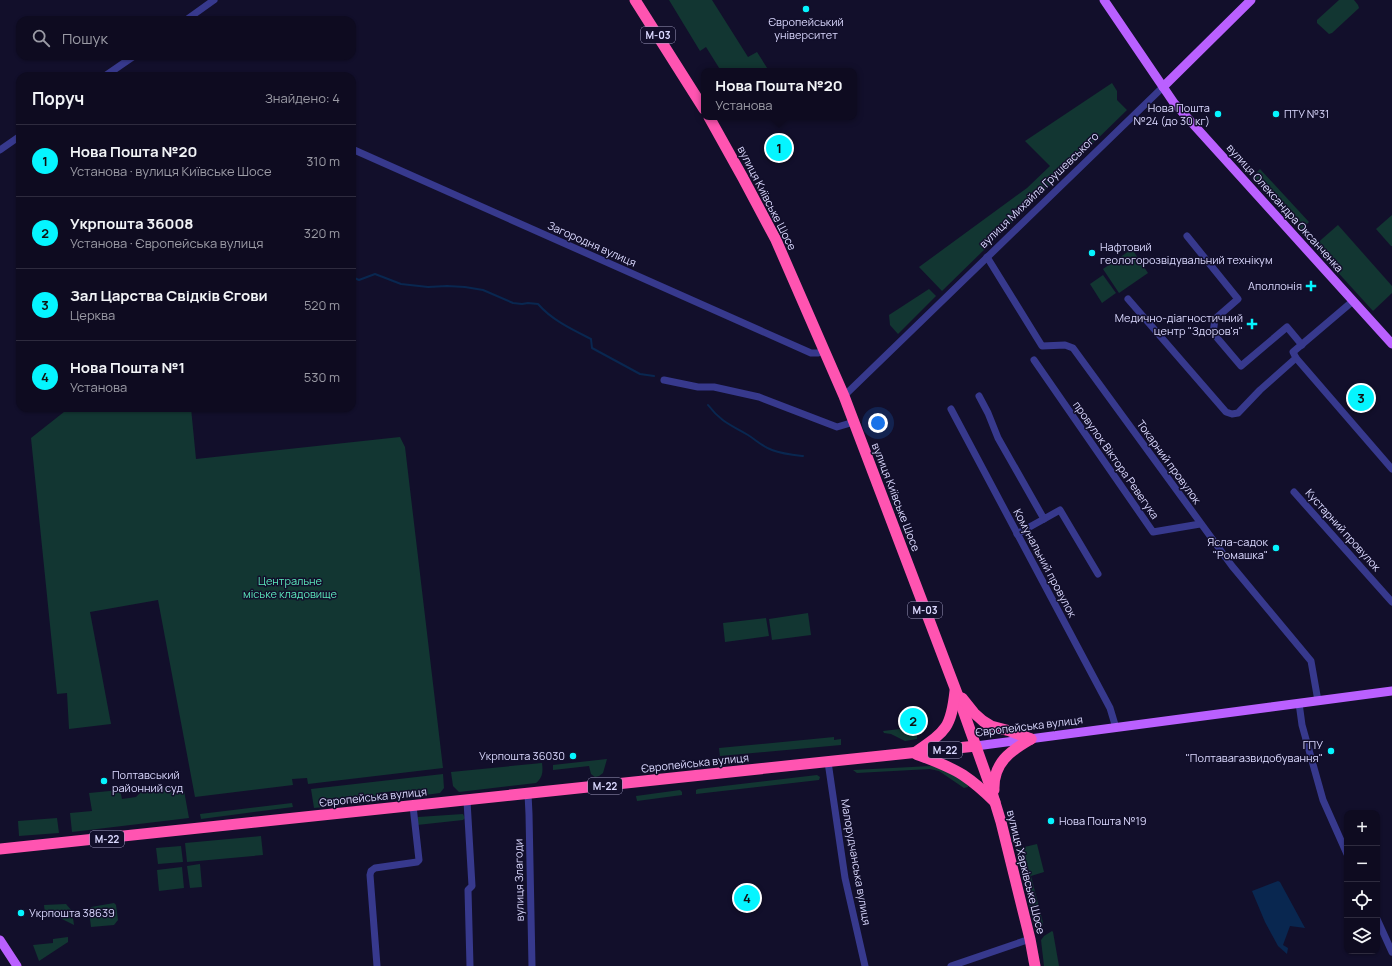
<!DOCTYPE html>
<html lang="uk">
<head>
<meta charset="utf-8">
<style>
	body { margin:0; font-family:Manrope,sans-serif; background:#1c192d; color:#f1f3f6 }
	.controls { position:absolute; right:12px; bottom:12px; display:grid; overflow:hidden; border-radius:8px; box-shadow:0 1px 3px #0004 }
	.controls button { width:36px; height:36px; display:grid; place-items:center; padding:0; border:0; border-bottom:1px solid #2e2b3e; background:#0e0b20; color:#f1f3f6; font:20px sans-serif }
	.you { position:absolute; left:878px; top:423px; width:14px; height:14px; margin:-10px; border:3px solid #fff; border-radius:50%; background:#1a73e8; box-shadow:0 0 0 6px #1a73e833 }
	.badge { display:grid; place-items:center; width:26px; height:26px; border-radius:50%; background:#05f5ff; color:#111; font-size:13px; font-weight:700 }
	.pin { position:absolute; translate:-50% -50%; border:2px solid #fff; box-shadow:0 1px 4px #0006 }
	.popup { position:absolute; left:701px; top:68px; width:156px; height:52px; box-sizing:border-box; display:grid; place-content:center; border-radius:8px; background:#0e0b20; filter:drop-shadow(0 1px 3px #0005); font-size:13px; white-space:nowrap; color:#9b9ba5 }
	.popup b { font-size:15px; color:#f1f3f6 }
	.popup::after { content:''; position:absolute; left:50%; top:100%; margin-left:-8px; border:8px solid transparent; border-top-color:#0e0b20 }
	.list { margin:0; padding:0; list-style:none }
	h2 { display:flex; justify-content:space-between; align-items:center; height:52px; margin:0; padding:0 16px; font-size:17px }
	h2 small { font-size:13px; font-weight:400; color:#9b9ba5 }
	.list li { display:grid; grid-template-columns:26px 1fr auto; gap:12px; align-items:center; box-sizing:border-box; height:72px; padding:0 16px; border-top:1px solid #2e2b3e }
	.list b { display:block; font-size:15px; white-space:nowrap }
	.list p { margin:0; font-size:13px; white-space:nowrap; color:#9b9ba5 }
	.list em { font-size:13px; font-style:normal; color:#9b9ba5 }
	.icon { flex:none; width:22px; height:22px; fill:none; stroke:currentColor; stroke-width:2; stroke-linecap:round; stroke-linejoin:round }
	.map { position:relative; flex:none; width:1392px; height:966px; overflow:hidden }
	.search { position:absolute; background:#0e0b20; box-shadow:0 1px 3px #0004; left:16px; top:16px; width:340px; height:44px; display:flex; align-items:center; gap:10px; box-sizing:border-box; padding:0 14px; border-radius:12px; color:#9b9ba5; font-size:15px }
	.panel { position:absolute; background:#0e0b20; box-shadow:0 1px 3px #0004; left:16px; top:72px; width:340px; height:340px; border-radius:12px }
	.map>svg:first-child { display:block }
</style>
</head>
<body>
<div class="map">
<svg width="1392" height="966" viewBox="0 0 1392 966">
	<rect width="100%" height="100%" fill="#120f2b"/>
	<!-- green -->
	<g fill="#123632">
		<polygon points="669,0 712,0 748,57 757,52 769,71 721,71 706,47 700,51"/>
		<polygon points="1339,0 1354,0 1358,5 1359,8 1332,33 1329,34 1317,23 1317,20"/>
		<polygon points="1112,83 1117,91 1117,100 1127,110 942,291 919,267 1027,188 1050,166 1025,141"/>
		<polygon points="1260,169 1309,222 1301,230 1252,177"/>
		<polygon points="1392,215 1392,246 1391,246 1376,229"/>
		<polygon points="1338,225 1392,286 1392,293 1373,311 1314,246"/>
		<polygon points="1132,249 1148,273 1119,293 1103,269"/>
		<polygon points="1103,275 1116,293 1102,303 1090,284"/>
		<polygon points="929,289 936,296 898,334 890,325 889,315"/>
		<polygon points="69,408 191,408 196,459 400,437 405,447 443,768 308,784 307,778 292,779 293,785 195,797 158,600 90,612 111,724 69,729 67,693 57,694 31,438"/>
		<polygon points="808,613 811,635 772,640 769,619"/>
		<polygon points="766,618 769,636 725,642 723,623"/>
		<polygon points="917,727 917,739 905,741 891,734 884,733 883,731"/>
		<polygon points="834,737 834,740 841,739 841,745 720,756 719,748"/>
		<polygon points="607,759 603,773 599,776 595,777 591,774 589,766 553,770 553,765"/>
		<path d="M542 763C543 771 543 777 536 783L459 792 453 786 451 772Z"/>
		<polygon points="931,766 940,768 968,783 968,787 964,788 939,771 930,769 857,773 853,770"/>
		<polygon points="443,774 444,788 440,793 396,799 395,791 377,793 378,801 314,808 311,789"/>
		<polygon points="817,775 820,777 819,780 696,794 696,790 698,789"/>
		<polygon points="183,785 189,818 72,832 70,813 92,811 89,793 120,790 122,799 136,797 143,790"/>
		<polygon points="680,790 682,792 682,795 637,801 636,796"/>
		<polygon points="292,803 293,807 201,819 200,814"/>
		<polygon points="463,814 465,818 463,820 417,825 418,817"/>
		<polygon points="57,818 59,833 19,836 18,821"/>
		<polygon points="261,836 263,855 187,862 185,843"/>
		<polygon points="1037,844 1044,872 1031,876 1043,923 1042,928 1039,930 1035,929 1016,849"/>
		<polygon points="181,846 183,862 158,864 156,848"/>
		<polygon points="200,864 202,887 190,888 187,866"/>
		<polygon points="182,867 184,888 159,891 157,870"/>
		<polygon points="114,903 116,905 118,920 114,925 91,927 89,911 91,907"/>
		<polygon points="66,904 72,911 74,925 50,913 45,914 44,905"/>
		<polygon points="1052,931 1053,932 1059,966 1044,966 1041,940 1044,936"/>
		<polygon points="68,937 68,942 39,961 33,945 53,943 53,939"/>
	</g>
	<!-- water -->
	<polygon fill="#092750" points="1278,881 1280,882 1305,928 1290,926 1283,945 1288,948 1287,954 1278,946 1265,922 1252,891"/>
	<g fill="none" stroke-linecap="round" stroke-linejoin="round">
		<!-- stream -->
		<g stroke="#092750" stroke-width="2">
			<path d="M352 277 359 280 375 274 401 284 428 287 447 286 465 287 483 290 513 303 522 304 528 303 538 304C552 320 571 329 591 339L592 348 640 374 654 376"/>
			<path d="M708 405C721 422 731 425 748 435 756 440 763 447 772 450 782 454 793 455 803 456"/>
		</g>
		<!-- minor -->
		<g stroke="#37398d" stroke-width="7">
			<polyline points="186,20 214,0"/>
			<polyline points="105,76 134,56"/>
			<polyline points="352,149 811,353 818,353 825,350"/>
			<polyline points="0,150 20,136"/>
			<polyline points="1187,236 1238,299 1215,319 1213,333 1241,366 1287,327 1302,345"/>
			<polyline points="987,257 1042,346 1065,345 1073,348 1232,566 1311,661 1318,701"/>
			<polyline points="1128,299 1213,397 1226,412 1232,414 1238,413 1260,390 1296,358 1293,352 1353,301"/>
			<polyline points="1296,358 1392,469"/>
			<polyline points="1034,360 1153,532 1200,524"/>
			<polyline points="664,380 698,387 714,387 759,397 837,427 854,422"/>
			<polyline points="844,396 1163,87"/>
			<polyline points="979,396 988,413 998,438 1044,519 1060,510 1098,574"/>
			<polyline points="951,409 1110,708 1116,728"/>
			<polyline points="1294,492 1392,602"/>
			<polyline points="1017,534 1044,519"/>
			<polyline points="1299,703 1302,725 1323,800 1347,854"/>
			<polyline points="828,762 845,878 865,966"/>
			<polyline points="528,794 529,814 532,966"/>
			<polyline points="467,801 472,886 468,890 470,966"/>
			<polyline points="1377,919 1392,952"/>
			<polyline points="377,966 370,875 371,871 375,868 417,862 419,860 413,806"/>
			<polyline points="951,966 1030,939"/>
		</g>
		<!-- major -->
		<g stroke="#ba60ff" stroke-width="9">
			<polyline points="1104,0 1174,103 1392,344"/>
			<polyline points="1163,87 1251,0"/>
			<polyline points="976,746 1392,691"/>
			<polyline points="0,940 17,966"/>
		</g>
		<!-- highway -->
		<g stroke="#ff54b1" stroke-width="11">
			<polyline points="635,0 704,109"/>
			<polyline points="709,117 743,178 776,240 844,396 958,696 990,786 1001,822 1030,939 1035,966"/>
			<polyline points="962,698 974,713 983,721 991,726 1010,731 1031,739"/>
			<path d="M916 752C946 731 951 728 955 691"/>
			<path d="M916 754C932 760 949 766 963 775 975 783 985 792 995 802"/>
			<path d="M994 790C993 763 1010 751 1031 739"/>
			<polyline points="0,849 976,746"/>
		</g>
	</g>
	<!-- markers -->
	<g fill="#05f5ff" stroke="#120f2b" stroke-width="1.5">
		<circle cx="806" cy="9" r="4"/>
		<circle cx="1218" cy="114" r="4"/>
		<circle cx="1276" cy="114" r="4"/>
		<circle cx="1092" cy="253" r="4"/>
		<path d="M1309 280h4v4h4v4h-4v4h-4v-4h-4v-4h4z"/>
		<path d="M1250 318h4v4h4v4h-4v4h-4v-4h-4v-4h4z"/>
		<circle cx="1276" cy="548" r="4"/>
		<circle cx="1331" cy="751" r="4"/>
		<circle cx="573" cy="756" r="4"/>
		<circle cx="104" cy="781" r="4"/>
		<circle cx="1051" cy="821" r="4"/>
		<circle cx="21" cy="913" r="4"/>
	</g>
	<g text-anchor="middle" stroke-width="3" stroke-linejoin="round" paint-order="stroke">
		<!-- shield labels -->
		<g fill="#120f2b" stroke="#9f9cbf" stroke-width="1">
			<rect x="641" y="27" width="34" height="16" rx="3"/>
			<rect x="908" y="602" width="34" height="16" rx="3"/>
			<rect x="928" y="742" width="34" height="16" rx="3"/>
			<rect x="588" y="778" width="34" height="16" rx="3"/>
			<rect x="90" y="831" width="34" height="16" rx="3"/>
		</g>
		<g font-size="10" font-weight="bold" fill="#dbd9ff">
			<text x="658" y="39">М-03</text>
			<text x="925" y="614">М-03</text>
			<text x="945" y="754">М-22</text>
			<text x="605" y="790">М-22</text>
			<text x="107" y="843">М-22</text>
		</g>
		<!-- poi labels -->
		<g font-size="11" fill="#dbd9ff" stroke="#120f2b" text-anchor="end">
			<text x="806" y="26" text-anchor="middle">Європейський<tspan x="806" dy="13">університет</tspan></text>
			<text x="1210" y="112">Нова Пошта<tspan x="1210" dy="13">№24 (до 30 кг)</tspan></text>
			<text x="1284" y="118" text-anchor="start">ПТУ №31</text>
			<text x="1100" y="251" text-anchor="start">Нафтовий<tspan x="1100" dy="13">геологорозвідувальний технікум</tspan></text>
			<text x="1302" y="290">Аполлонія</text>
			<text x="1243" y="322">Медично-діагностичний<tspan x="1243" dy="13">центр "Здоров'я"</tspan></text>
			<text x="1268" y="546">Ясла-садок<tspan x="1268" dy="13">"Ромашка"</tspan></text>
			<text x="1323" y="749">ГПУ<tspan x="1323" dy="13">"Полтавагазвидобування"</tspan></text>
			<text x="565" y="760">Укрпошта 36030</text>
			<text x="112" y="779" text-anchor="start">Полтавський<tspan x="112" dy="13">районний суд</tspan></text>
			<text x="1059" y="825" text-anchor="start">Нова Пошта №19</text>
			<text x="29" y="917" text-anchor="start">Укрпошта 38639</text>
		</g>
		<!-- street labels -->
		<g font-size="11" fill="#dbd9ff" stroke="#120f2b">
			<text transform="translate(1039 190) rotate(-44)" y="4">вулиця Михайла Грушевського</text>
			<text transform="translate(767 198) rotate(63)" y="4">вулиця Київське Шосе</text>
			<text transform="translate(1285 208) rotate(48)" y="4">вулиця Олександра Оксанченка</text>
			<text transform="translate(592 244) rotate(24)" y="4">Загородня вулиця</text>
			<text transform="translate(1116 460) rotate(55)" y="4">провулок Віктора Ревегука</text>
			<text transform="translate(1169 462) rotate(54)" y="4">Токарний провулок</text>
			<text transform="translate(896 497) rotate(69)" y="4">вулиця Київське Шосе</text>
			<text transform="translate(1343 530) rotate(48)" y="4">Кустарний провулок</text>
			<text transform="translate(1045 563) rotate(62)" y="4">Комунальний провулок</text>
			<text transform="translate(1029 726) rotate(-7)" y="4">Європейська вулиця</text>
			<text transform="translate(695 763) rotate(-6)" y="4">Європейська вулиця</text>
			<text transform="translate(373 797) rotate(-6)" y="4">Європейська вулиця</text>
			<text transform="translate(856 862) rotate(80)" y="4">Малорудчанська вулиця</text>
			<text transform="translate(1026 872) rotate(76)" y="4">вулиця Харківське Шосе</text>
			<text transform="translate(519 880) rotate(-91)" y="4">вулиця Злагоди</text>
		</g>
		<!-- park labels -->
		<g font-size="11" fill="#5ce8bc" stroke="#120f2b">
			<text x="290" y="585">Центральне<tspan x="290" dy="13">міське кладовище</tspan></text>
		</g>
	</g>
</svg>
<div class="controls">
<button>+</button>
<button>−</button>
<button><svg class="icon" aria-label="locate" viewBox="0 0 24 24"><circle cx="12" cy="12" r="6"/><path d="M12 2v4M12 18v4M2 12h4M18 12h4"/></svg></button>
<button><svg class="icon" aria-label="layers" viewBox="0 0 24 24"><path d="M12 4l9 5-9 5-9-5zM3 14l9 5 9-5"/></svg></button>
</div>
<div class="you"></div>
<div class="pin badge" style="left:779px;top:148px">1</div>
<div class="popup"><b>Нова Пошта №20</b>Установа</div>
<div class="pin badge" style="left:913px;top:721px">2</div>
<div class="pin badge" style="left:1361px;top:398px">3</div>
<div class="pin badge" style="left:747px;top:898px">4</div>
<div class="search"><svg class="icon" aria-label="search" viewBox="0 0 24 24"><circle cx="10" cy="10" r="6"/><path d="M15 15l6 6"/></svg>Пошук</div>
<section class="panel">
<h2>Поруч<small>Знайдено: 4</small></h2>
<ul class="list">
<li><span class="badge">1</span><div><b>Нова Пошта №20</b><p>Установа · вулиця Київське Шосе</p></div><em>310 m</em></li>
<li><span class="badge">2</span><div><b>Укрпошта 36008</b><p>Установа · Європейська вулиця</p></div><em>320 m</em></li>
<li><span class="badge">3</span><div><b>Зал Царства Cвідків Єгови</b><p>Церква</p></div><em>520 m</em></li>
<li><span class="badge">4</span><div><b>Нова Пошта №1</b><p>Установа</p></div><em>530 m</em></li>
</ul>
</section>
</div>
</body>
</html>
